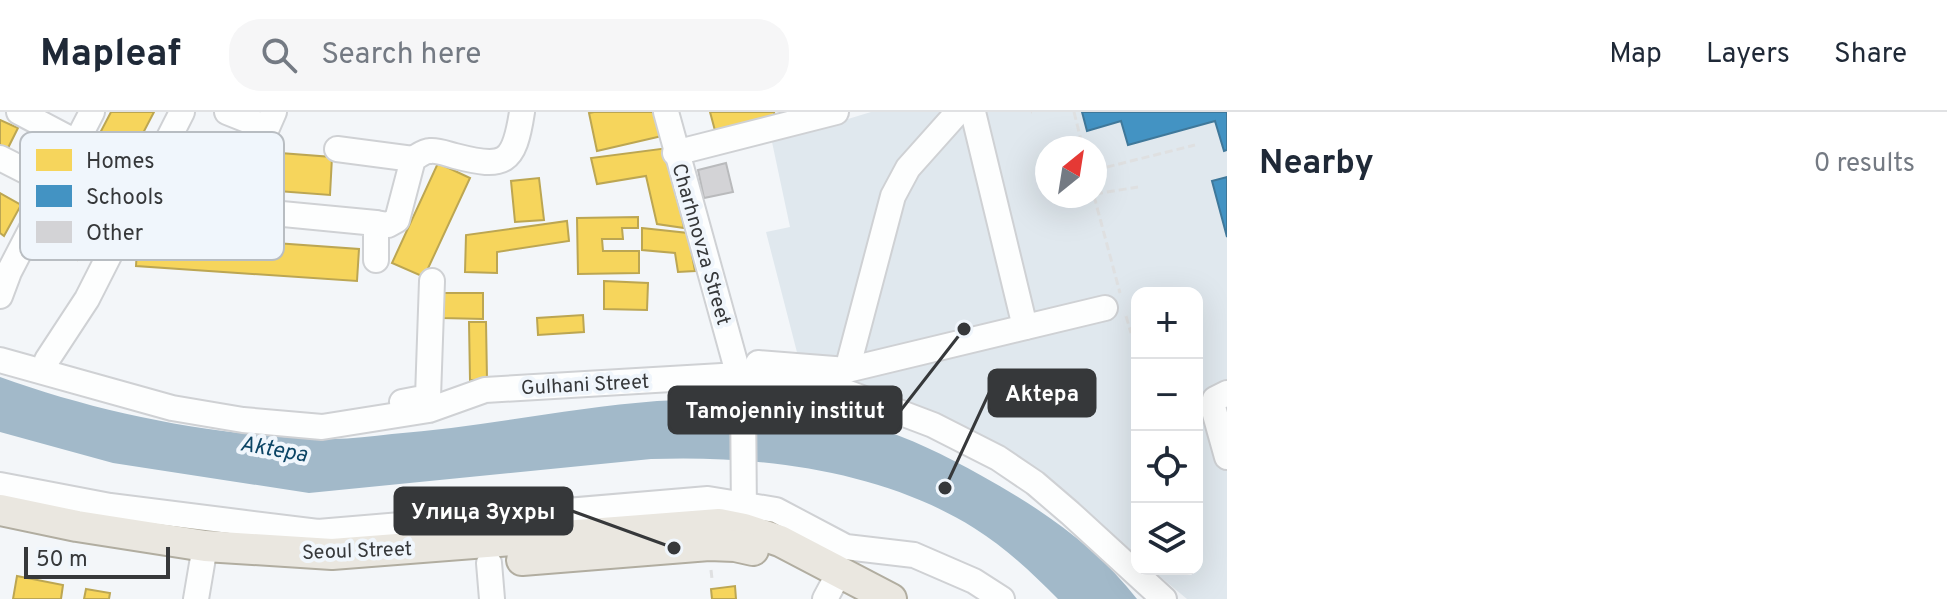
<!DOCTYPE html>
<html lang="en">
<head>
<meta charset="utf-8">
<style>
	body { margin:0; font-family:Overpass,sans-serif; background:#f6f6f7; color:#1f2937 }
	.controls { position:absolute; right:24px; bottom:24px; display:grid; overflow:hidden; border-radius:16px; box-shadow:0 8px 32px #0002 }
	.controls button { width:72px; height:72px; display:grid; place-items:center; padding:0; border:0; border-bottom:2px solid #e0e1e3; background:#fff; color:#1f2937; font:40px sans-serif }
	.compass { position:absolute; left:1035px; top:24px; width:72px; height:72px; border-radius:50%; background:#fff; box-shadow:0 8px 32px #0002; rotate:30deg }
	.scale { position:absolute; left:24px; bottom:20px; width:146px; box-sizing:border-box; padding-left:8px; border:4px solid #36383a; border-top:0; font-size:22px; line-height:28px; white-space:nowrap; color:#36383a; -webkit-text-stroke:6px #f0f6fc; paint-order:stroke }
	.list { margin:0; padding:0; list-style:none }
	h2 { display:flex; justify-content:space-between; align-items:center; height:104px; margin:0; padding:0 32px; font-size:34px }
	h2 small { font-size:26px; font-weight:400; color:#747a83 }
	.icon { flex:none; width:44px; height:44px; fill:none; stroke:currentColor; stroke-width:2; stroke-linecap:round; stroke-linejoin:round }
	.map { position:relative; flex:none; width:1227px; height:487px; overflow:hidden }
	header { display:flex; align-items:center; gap:48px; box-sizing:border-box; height:112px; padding:0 40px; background:#fff; border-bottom:2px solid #e0e1e3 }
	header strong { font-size:38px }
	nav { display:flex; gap:44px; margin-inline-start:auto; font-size:28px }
	.search { width:560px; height:72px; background:#f6f6f7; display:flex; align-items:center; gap:20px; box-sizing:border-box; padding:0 28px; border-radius:32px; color:#747a83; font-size:30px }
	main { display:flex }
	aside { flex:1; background:#fff }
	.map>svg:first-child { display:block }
</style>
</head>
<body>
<header>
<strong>Mapleaf</strong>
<div class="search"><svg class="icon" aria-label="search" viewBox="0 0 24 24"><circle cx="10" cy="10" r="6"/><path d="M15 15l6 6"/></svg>Search here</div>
<nav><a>Map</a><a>Layers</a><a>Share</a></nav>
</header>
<main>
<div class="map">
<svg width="1227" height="487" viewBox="0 0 1227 487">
	<rect width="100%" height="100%" fill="#f3f6f9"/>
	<!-- built -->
	<path fill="#e0e8ee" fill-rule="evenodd" d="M871 0H1227V487H1187L1151 457H1197V181H1137V446L1031 357 800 252 766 120 790 115 772 30ZM1047 36H1095V84H1047Z"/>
	<!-- water -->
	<path fill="#a2b9c9" d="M0 265C102 302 223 326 332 327 352 327 372 324 392 322 481 315 568 296 657 289 681 287 705 289 729 290 829 295 895 315 982 364 1040 396 1096 434 1137 487H1058C1032 461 1006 436 974 416 882 358 758 343 651 347L309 381 113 351 0 320Z"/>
	<!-- homes -->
	<g fill="#f6d55c" stroke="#bca652" stroke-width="2">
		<polygon points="111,0 154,0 77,148 43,130"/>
		<polygon points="594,0 656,0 662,24 597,39 589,1"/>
		<polygon points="710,0 774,0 776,11 717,26"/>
		<polygon points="0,8 18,16 7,38 0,34"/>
		<polygon points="668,36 684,116 657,112 646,64 597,72 591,46"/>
		<polygon points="226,37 332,45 330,83 223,75"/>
		<polygon points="438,51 470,66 424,165 392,151"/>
		<polygon points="539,66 544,108 515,110 511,69"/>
		<polygon points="0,81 21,93 4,124 0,121"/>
		<polygon points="638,105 638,116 622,116 623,127 602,127 603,139 639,139 639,161 578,162 577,106"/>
		<polygon points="567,109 569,129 497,140 497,161 465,160 466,123"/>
		<polygon points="642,116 688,121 695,159 678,160 675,141 642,138"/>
		<polygon points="138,121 359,137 357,169 136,154"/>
		<polygon points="604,169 648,171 647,198 604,197"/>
		<polygon points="442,181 483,181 483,207 442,206"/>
		<polygon points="583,203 584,220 538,223 537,206"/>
		<polygon points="469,210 486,210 487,268 470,268"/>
		<polygon points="17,464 63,473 61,487 13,487"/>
		<polygon points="735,474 736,487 712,487 711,477"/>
		<polygon points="86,477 110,481 109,487 84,487"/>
	</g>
	<!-- schools -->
	<g fill="#4393c3" stroke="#3f789a" stroke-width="2">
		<polygon points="1082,0 1227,0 1227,38 1224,39 1215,9 1128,33 1121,9 1087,19"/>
		<polygon points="1227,65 1227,125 1212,69"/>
	</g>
	<!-- building -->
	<polygon fill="#d3d3d6" stroke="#b9babc" stroke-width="2" points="726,51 733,80 704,86 698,58"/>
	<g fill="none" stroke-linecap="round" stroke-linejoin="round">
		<defs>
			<g id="minor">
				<polyline points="19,0 76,30"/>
				<polyline points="227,0 267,16 274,0"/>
				<polyline points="666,0 743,279 744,405"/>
				<polyline points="973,0 1025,215"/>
				<polyline points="337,37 413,47"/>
				<polyline points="675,41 836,0"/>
				<polyline points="0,46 53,73"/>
				<polyline points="137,88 376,111 376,148"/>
				<path d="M376 111 388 113 397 108 413 47C418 44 424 39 430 39 438 38 447 42 455 44 505 57 514 52 522 0"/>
				<polyline points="0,184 9,160 92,0"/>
				<polyline points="0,248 172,296 243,308 322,315 429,298 485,278 739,263 846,280 933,313 998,346 1035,371 1070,401 1164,487"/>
				<polyline points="47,248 87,187 182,0"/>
				<polyline points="758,251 847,258 893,84 908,56 958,0"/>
				<polyline points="847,258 1105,196"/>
				<polyline points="1227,281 1215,287 1213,295 1227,345"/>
				<polyline points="402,290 428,285 432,169"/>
				<polyline points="0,373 110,394 318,420 708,387 776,398 846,435 914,443 974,469 1002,487"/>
				<polyline points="489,451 492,487"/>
				<polyline points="196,487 205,434"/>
				<polyline points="825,487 840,459"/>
			</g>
			<g id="major">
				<polyline points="0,398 77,414 205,434 332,442 719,412 744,417 780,429 891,487"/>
				<polyline points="522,448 709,433 735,434 753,438"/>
			</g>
		</defs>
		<!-- minor casing -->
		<use href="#minor" stroke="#cfd1d4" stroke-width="28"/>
		<!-- major casing -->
		<use href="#major" stroke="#b1ada0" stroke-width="34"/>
		<!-- path -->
		<g stroke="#dfe0e1" stroke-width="3" stroke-dasharray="8 4" stroke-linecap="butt">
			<polyline points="1031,0 1032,0"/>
			<polyline points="1074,0 1083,36"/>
			<polyline points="1095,58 1195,33"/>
			<polyline points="1095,82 1138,75"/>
			<polyline points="1094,84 1120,181"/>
			<polyline points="1126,204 1131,221"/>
			<polyline points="711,458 712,467"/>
		</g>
		<!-- minor -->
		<use href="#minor" stroke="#fdfefe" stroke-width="24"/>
		<!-- major -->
		<use href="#major" stroke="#eae7e0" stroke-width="30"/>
	</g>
	<g text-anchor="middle" stroke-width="8" stroke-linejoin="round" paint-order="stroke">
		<!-- street labels -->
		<g font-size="20" fill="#36383a" stroke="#f0f6fc">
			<text transform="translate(702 132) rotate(74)" y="7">Charhnovza Street</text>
			<text transform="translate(585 272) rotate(-3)" y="7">Gulhani Street</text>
			<text transform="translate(357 438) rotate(-2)" y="7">Seoul Street</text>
		</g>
		<!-- water labels -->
		<g font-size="22" font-style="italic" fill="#0c4565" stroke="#f0f6fc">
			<text transform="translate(274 336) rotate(10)" y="8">Aktepa</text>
		</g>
	</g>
	<!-- legend -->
	<rect x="20" y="20" width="264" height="128" rx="12" fill="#f0f6fc" stroke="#b8bdc2" stroke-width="2"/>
	<rect x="36" y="37" width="36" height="22" fill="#f6d55c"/>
	<rect x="36" y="73" width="36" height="22" fill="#4393c3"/>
	<rect x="36" y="109" width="36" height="22" fill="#d3d3d6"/>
	<g font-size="22" fill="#36383a">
		<text x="86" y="56">Homes</text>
		<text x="86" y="92">Schools</text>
		<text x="86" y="128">Other</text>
	</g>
	<!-- callouts -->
	<path fill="none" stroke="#36383a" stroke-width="3" d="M945 376L989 281M964 217L901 298M674 436L572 399"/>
	<g fill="#36383a" stroke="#f0f6fc" stroke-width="3">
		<circle cx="945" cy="376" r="8"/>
		<circle cx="964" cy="217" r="8"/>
		<circle cx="674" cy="436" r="8"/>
	</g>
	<g fill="#36383a" stroke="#36383a" stroke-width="3">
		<rect x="989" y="258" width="106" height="46" rx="8"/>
		<rect x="669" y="275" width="232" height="46" rx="8"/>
		<rect x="395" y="376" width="177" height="46" rx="8"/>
	</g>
	<g font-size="22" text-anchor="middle" font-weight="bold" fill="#fff">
		<text x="1042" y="289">Aktepa</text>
		<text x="785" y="306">Tamojenniy institut</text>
		<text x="483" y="407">Улица Зухры</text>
	</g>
</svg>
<div class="controls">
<button>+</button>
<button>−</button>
<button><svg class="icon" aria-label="locate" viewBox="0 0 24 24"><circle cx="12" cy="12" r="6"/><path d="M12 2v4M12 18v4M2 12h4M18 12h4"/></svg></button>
<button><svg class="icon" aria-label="layers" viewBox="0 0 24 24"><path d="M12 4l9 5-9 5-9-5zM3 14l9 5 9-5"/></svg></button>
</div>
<svg class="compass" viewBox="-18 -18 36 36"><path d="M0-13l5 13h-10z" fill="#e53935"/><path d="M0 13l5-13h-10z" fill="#747a83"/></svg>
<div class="scale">50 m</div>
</div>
<aside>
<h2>Nearby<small>0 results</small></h2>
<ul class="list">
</ul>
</aside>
</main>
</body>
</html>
